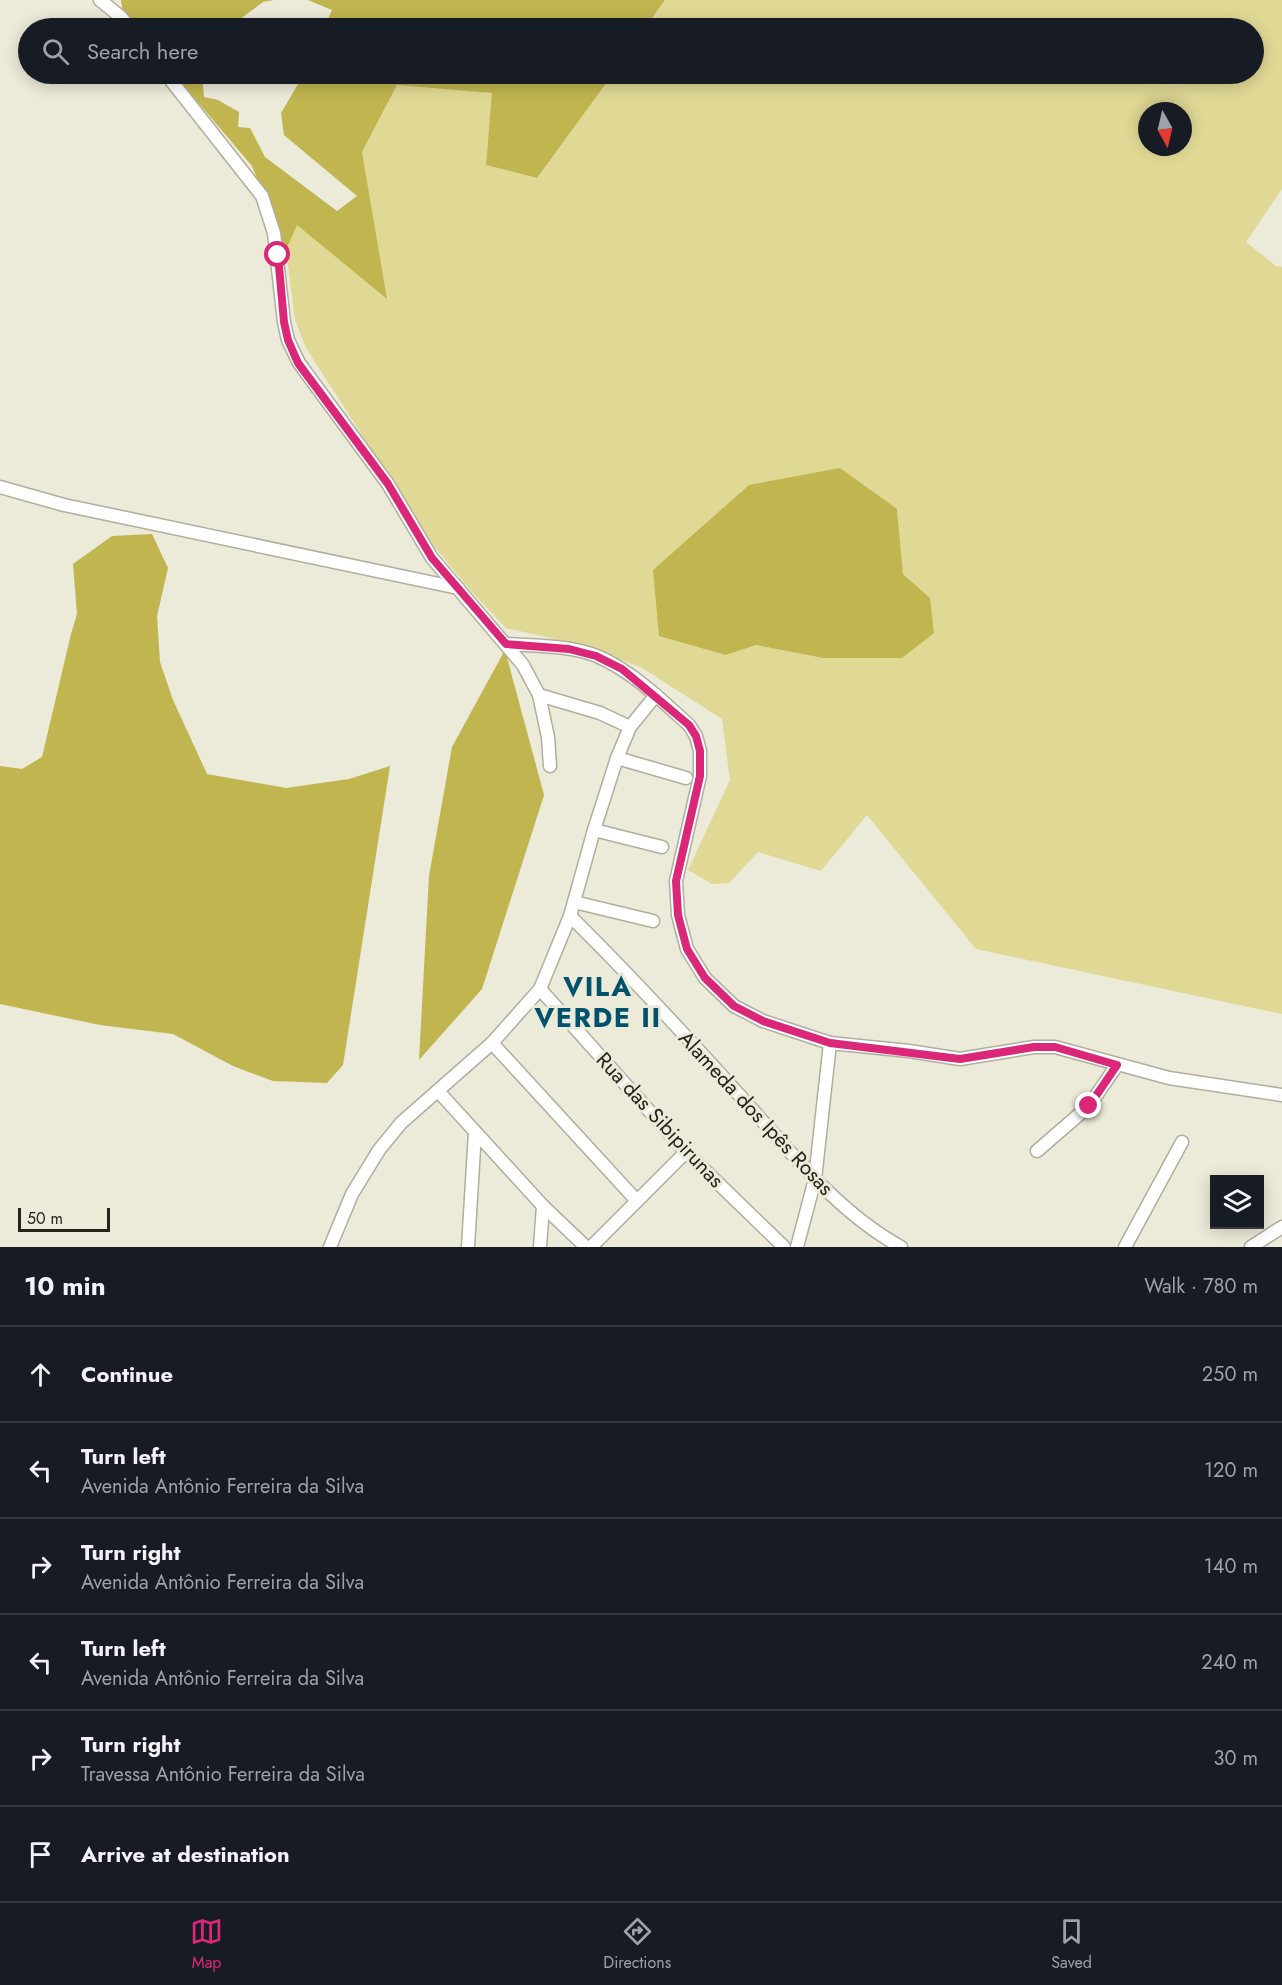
<!DOCTYPE html>
<html lang="en">
<head>
<meta charset="utf-8">
<style>
	body { margin:0; font-family:Jost,sans-serif; background:#242831; color:#f1f3f6 }
	.controls { position:absolute; right:18px; bottom:18px; display:grid; overflow:hidden; border-radius:0px; box-shadow:0 3px 15px #0003 }
	.controls button { width:54px; height:54px; display:grid; place-items:center; padding:0; border:0; border-bottom:2px solid #363941; background:#171b24; color:#f1f3f6; font:30px sans-serif }
	.compass { position:absolute; left:1138px; top:102px; width:54px; height:54px; border-radius:50%; background:#171b24; box-shadow:0 3px 15px #0003; rotate:172deg }
	.scale { position:absolute; left:18px; bottom:15px; width:92px; box-sizing:border-box; padding-left:6px; border:3px solid #24231c; border-top:0; font-size:16px; line-height:21px; white-space:nowrap; color:#24231c; -webkit-text-stroke:4px #ecead8; paint-order:stroke }
	.stop { position:absolute; width:18px; height:18px; margin:-14px; border:4px solid #db2777; border-radius:50%; background:#fff }
	.stop.end { background:#db2777; border-color:#fff; box-shadow:0 2px 6px #0008 }
	.list { margin:0; padding:0; list-style:none }
	h2 { display:flex; justify-content:space-between; align-items:center; height:78px; margin:0; padding:0 24px; font-size:26px }
	h2 small { font-size:20px; font-weight:400; color:#9ea1a6 }
	.list li { display:grid; grid-template-columns:39px 1fr auto; gap:18px; align-items:center; box-sizing:border-box; height:96px; padding:0 24px; border-top:2px solid #363941 }
	.list b { display:block; font-size:22px; white-space:nowrap }
	.list p { margin:0; font-size:20px; white-space:nowrap; color:#9ea1a6 }
	.list em { font-size:20px; font-style:normal; color:#9ea1a6 }
	.icon { flex:none; width:33px; height:33px; fill:none; stroke:currentColor; stroke-width:2; stroke-linecap:round; stroke-linejoin:round }
	.map { position:relative; flex:none; width:1282px; height:1247px; overflow:hidden }
	.search { position:absolute; background:#171b24; box-shadow:0 3px 15px #0003; left:18px; right:18px; top:18px; height:66px; display:flex; align-items:center; gap:15px; box-sizing:border-box; padding:0 21px; border-radius:33px; color:#9ea1a6; font-size:22px }
	.sheet { height:654px; background:#171b24 }
	nav { display:flex; justify-content:space-around; align-items:center; box-sizing:border-box; height:84px; border-top:2px solid #363941; background:#171b24; font-size:16px; color:#9ea1a6 }
	nav a { display:grid; justify-items:center; gap:3px }
	nav .on { color:#db2777 }
	.map>svg:first-child { display:block }
</style>
</head>
<body>
<div class="map">
<svg width="1282" height="1247" viewBox="0 0 1282 1247">
	<rect width="100%" height="100%" fill="#ecead8"/>
	<!-- green -->
	<path fill="#e0d995" fill-rule="evenodd" d="M665 0H1282V189L1246 242 1276 266 1282 267V1014L976 949 867 815 821 871 758 852 729 883 712 884 688 870 730 780 722 719 642 668 586 646 506 628 471 591 433 545 306 348 295 320 286 250 297 224 386 298 362 152 397 84 493 93 486 165 537 178 613 74H1254V28H645ZM1147 111H1183V147H1147ZM897 509 903 574 930 598 823 658 756 645 726 655Z"/>
	<!-- forest -->
	<g fill="#c0b54f">
		<polygon points="121,0 274,0 263,2 228,28 136,28 123,13"/>
		<polygon points="308,0 665,0 645,28 324,28 332,10"/>
		<polygon points="174,74 202,74 204,97 218,100 239,112 238,127 250,128 265,157 337,211 357,196 284,135 281,113 304,74 613,74 537,178 486,165 492,93 397,85 362,152 387,299 297,225 286,250 252,166"/>
		<polygon points="840,468 897,509 903,574 930,598 934,633 902,658 823,658 756,645 726,655 659,636 653,570 749,485"/>
		<polygon points="152,534 168,568 157,616 160,662 173,700 207,774 286,788 349,779 390,766 343,1065 327,1083 273,1081 233,1066 173,1034 100,1025 0,1004 0,766 22,769 42,757 71,634 77,614 73,564 112,536"/>
		<polygon points="505,650 544,795 482,989 419,1060 429,876 452,747"/>
	</g>
	<g fill="none" stroke-linecap="round" stroke-linejoin="round">
		<defs>
			<g id="minor">
				<polyline points="100,0 121,17 130,28"/>
				<polyline points="166,74 262,196 274,233 284,322 288,340 299,363 388,484 432,558 523,665 539,695 548,737 550,766"/>
				<polyline points="0,487 64,505 458,588"/>
				<path d="M506 644C536 646 569 645 597 656 632 671 661 700 689 725L696 736 700 751V776L676 881 678 915 687 949 705 978 734 1006 763 1021 830 1043 909 1051 960 1059 1034 1047H1055L1169 1078 1282 1095"/>
				<polyline points="539,695 600,713 630,727"/>
				<polyline points="617,758 686,778"/>
				<polyline points="594,830 662,847"/>
				<polyline points="574,902 653,921"/>
				<path d="M570 916C630 975 686 1036 742 1098 790 1151 837 1212 901 1247"/>
				<polyline points="540,989 686,1152 784,1247"/>
				<polyline points="492,1043 637,1201"/>
				<polyline points="438,1091 543,1206 586,1247"/>
				<polyline points="1037,1151 1089,1106 1117,1065"/>
				<polyline points="330,1247 352,1194 379,1150 401,1123 492,1043 540,989 570,916 594,830 617,758 630,727 656,695"/>
				<polyline points="468,1247 475,1132"/>
				<polyline points="540,1247 543,1206"/>
				<polyline points="591,1247 686,1152"/>
				<polyline points="797,1247 815,1179 830,1043"/>
				<polyline points="1125,1247 1182,1142"/>
				<polyline points="1251,1247 1282,1227"/>
			</g>
		</defs>
		<!-- minor casing -->
		<use href="#minor" stroke="#b0ae9d" stroke-width="15"/>
		<!-- minor -->
		<use href="#minor" stroke="#fff" stroke-width="12"/>
	</g>
	<g fill="none" stroke-linecap="round" stroke-linejoin="round">
		<!-- route -->
		<polyline stroke="#db2777" stroke-width="8" points="278,255 284,322 288,340 298,363 388,484 432,558 506,644 569,649 596,656 622,669 689,725 696,736 700,751 700,776 676,881 678,915 687,949 705,978 734,1006 763,1021 830,1043 960,1059 1034,1047 1055,1047 1117,1065 1089,1106"/>
	</g>
	<g text-anchor="middle" stroke-width="6" stroke-linejoin="round" paint-order="stroke">
		<!-- street labels -->
		<g font-size="21" fill="#24231c" stroke="#ecead8">
			<text transform="translate(756 1113) rotate(47)" y="7">Alameda dos Ipês Rosas</text>
			<text transform="translate(660 1120) rotate(47)" y="7">Rua das Sibipirunas</text>
		</g>
		<!-- district labels -->
		<g font-size="27" font-weight="bold" letter-spacing="1.5" fill="#00516c" stroke="#ecead8">
			<text x="598" y="996">VILA<tspan x="598" dy="31">VERDE II</tspan></text>
		</g>
	</g>
</svg>
<div class="controls">
<button><svg class="icon" aria-label="layers" viewBox="0 0 24 24"><path d="M12 4l9 5-9 5-9-5zM3 14l9 5 9-5"/></svg></button>
</div>
<svg class="compass" viewBox="-18 -18 36 36"><path d="M0-13l5 13h-10z" fill="#e53935"/><path d="M0 13l5-13h-10z" fill="#9ea1a6"/></svg>
<div class="scale">50 m</div>
<div class="stop" style="left:278px;top:255px"></div>
<div class="stop end" style="left:1089px;top:1106px"></div>
<div class="search"><svg class="icon" aria-label="search" viewBox="0 0 24 24"><circle cx="10" cy="10" r="6"/><path d="M15 15l6 6"/></svg>Search here</div>
</div>
<section class="sheet">
<h2>10 min<small>Walk · 780 m</small></h2>
<ul class="list">
<li><svg class="icon" aria-label="ahead" viewBox="0 0 24 24"><path d="M12 20V5M6 11l6-6 6 6"/></svg><div><b>Continue</b></div><em>250 m</em></li>
<li><svg class="icon" aria-label="left" viewBox="0 0 24 24"><path d="M17 20v-9H6M10 6l-5 5 5 5"/></svg><div><b>Turn left</b><p>Avenida Antônio Ferreira da Silva</p></div><em>120 m</em></li>
<li><svg class="icon" aria-label="right" viewBox="0 0 24 24"><path d="M7 20v-9h11M14 6l5 5-5 5"/></svg><div><b>Turn right</b><p>Avenida Antônio Ferreira da Silva</p></div><em>140 m</em></li>
<li><svg class="icon" aria-label="left" viewBox="0 0 24 24"><path d="M17 20v-9H6M10 6l-5 5 5 5"/></svg><div><b>Turn left</b><p>Avenida Antônio Ferreira da Silva</p></div><em>240 m</em></li>
<li><svg class="icon" aria-label="right" viewBox="0 0 24 24"><path d="M7 20v-9h11M14 6l5 5-5 5"/></svg><div><b>Turn right</b><p>Travessa Antônio Ferreira da Silva</p></div><em>30 m</em></li>
<li><svg class="icon" aria-label="arrive" viewBox="0 0 24 24"><path d="M6 21V4h12l-3 4 3 4H6"/></svg><div><b>Arrive at destination</b></div></li>
</ul>
</section>
<nav>
<a class="on"><svg class="icon" aria-label="map" viewBox="0 0 24 24"><path d="M3 6l6-2 6 2 6-2v14l-6 2-6-2-6 2zM9 4v14M15 6v14"/></svg>Map</a>
<a><svg class="icon" aria-label="directions" viewBox="0 0 24 24"><path d="M12 3l9 9-9 9-9-9zM9 14v-3h6M13 9l2 2-2 2"/></svg>Directions</a>
<a><svg class="icon" aria-label="saved" viewBox="0 0 24 24"><path d="M7 4h10v16l-5-4-5 4z"/></svg>Saved</a>
</nav>
</body>
</html>
